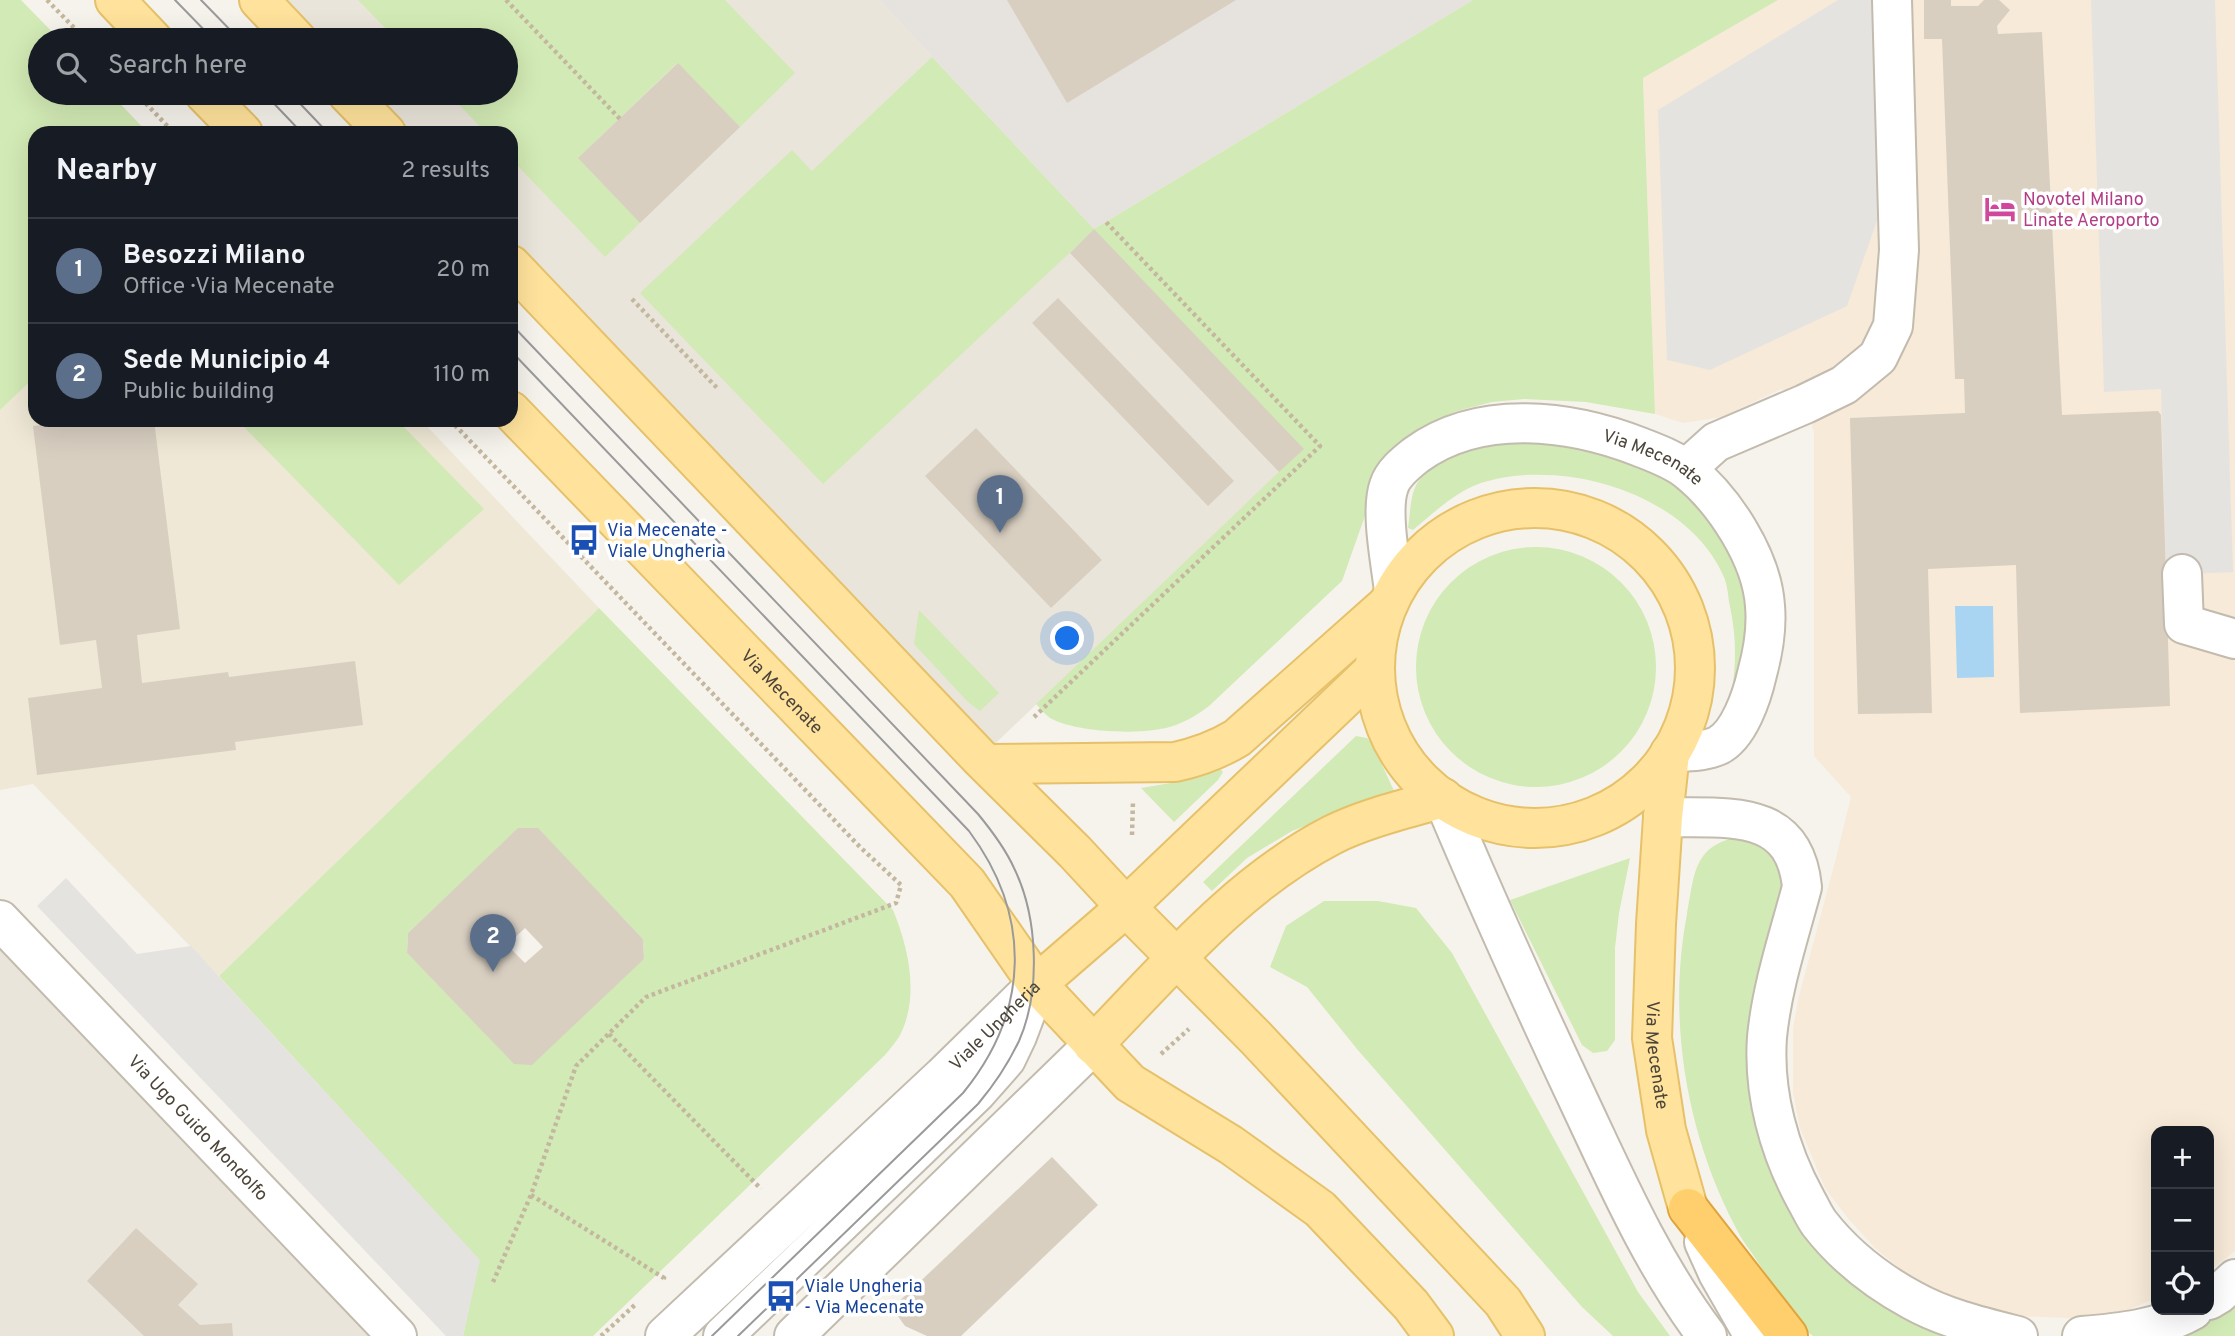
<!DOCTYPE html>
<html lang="en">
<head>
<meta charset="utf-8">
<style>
	body { margin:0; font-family:Overpass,sans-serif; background:#242831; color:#f1f3f6 }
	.controls { position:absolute; right:21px; bottom:21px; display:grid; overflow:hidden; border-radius:14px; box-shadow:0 7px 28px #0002 }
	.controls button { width:63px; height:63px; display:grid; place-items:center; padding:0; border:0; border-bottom:2px solid #363941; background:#171b24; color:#f1f3f6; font:35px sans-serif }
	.you { position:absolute; left:1068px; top:639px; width:24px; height:24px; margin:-18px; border:5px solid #fff; border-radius:50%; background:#1a73e8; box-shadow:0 0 0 10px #1a73e833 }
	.badge { display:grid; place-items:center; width:46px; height:46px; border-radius:50%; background:#fc3f1d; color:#fff; font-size:23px; font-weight:700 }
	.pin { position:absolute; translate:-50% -58px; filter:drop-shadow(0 2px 4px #0008) }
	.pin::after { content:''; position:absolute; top:37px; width:24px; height:21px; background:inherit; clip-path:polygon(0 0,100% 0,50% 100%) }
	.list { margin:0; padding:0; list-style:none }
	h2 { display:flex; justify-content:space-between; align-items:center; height:91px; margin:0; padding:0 28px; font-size:30px }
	h2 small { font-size:23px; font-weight:400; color:#9ea1a6 }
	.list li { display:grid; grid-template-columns:46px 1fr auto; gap:21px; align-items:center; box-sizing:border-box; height:105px; padding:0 28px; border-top:2px solid #363941 }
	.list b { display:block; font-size:26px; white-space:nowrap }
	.list p { margin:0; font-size:23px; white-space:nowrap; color:#9ea1a6 }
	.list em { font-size:23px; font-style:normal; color:#9ea1a6 }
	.icon { flex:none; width:38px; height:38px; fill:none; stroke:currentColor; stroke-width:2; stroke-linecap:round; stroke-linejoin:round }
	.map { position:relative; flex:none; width:2235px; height:1336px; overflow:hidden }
	.search { position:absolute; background:#171b24; box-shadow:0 7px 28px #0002; left:28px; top:28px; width:490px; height:77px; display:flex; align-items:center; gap:18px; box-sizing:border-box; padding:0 24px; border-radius:38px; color:#9ea1a6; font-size:26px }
	.panel { position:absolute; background:#171b24; box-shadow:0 7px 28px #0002; left:28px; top:126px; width:490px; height:301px; border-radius:21px }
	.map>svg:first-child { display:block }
</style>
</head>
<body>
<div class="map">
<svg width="2235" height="1336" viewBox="0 0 2235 1336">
	<rect width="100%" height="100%" fill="#f6f3ec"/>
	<!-- residential -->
	<g fill="#eae5da">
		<polygon points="259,0 879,0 1094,229 1304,449 980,758 511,265 511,133 386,133 347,93 506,93 506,40 297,40"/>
		<polygon points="0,920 397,1336 0,1336"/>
	</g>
	<!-- commercial -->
	<polygon fill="#f7ead8" points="1778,0 2235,0 2235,1251 2209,1271 2209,1131 2156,1131 2156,1298 2128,1310 2093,1319 2017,1316 1974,1305 1936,1292 1905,1273 1875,1248 1847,1217 1825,1188 1800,1128 1793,1093 1793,1028 1799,996 1836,858 1851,797 1814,756 1814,432 1805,404 1781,389 1722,417 1683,423 1655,414 1643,78"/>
	<!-- industrial -->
	<polygon fill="#e6e2dd" points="879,0 1473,0 1094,229"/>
	<!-- education -->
	<polygon fill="#efe8d6" points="35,377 35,420 421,420 599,608 219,976 33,784 0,790 0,410"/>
	<!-- green -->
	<g fill="#d2eab5" fill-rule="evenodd">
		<polygon points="0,0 21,0 60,40 40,40 40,93 110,93 148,133 35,133 35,377 0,410"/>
		<polygon points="358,0 725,0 795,73 740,127 677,63 578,158 640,223 605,257 511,159 511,133 486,133 448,93 506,93 506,40 397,40"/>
		<path d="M1473 0H1778L1643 78 1655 414 1586 402 1524 399 1492 402 1457 411 1426 425 1408 436 1396 447 1378 479 1342 581 1209 706C1198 714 1189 720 1176 725 1148 736 1079 733 1052 719 1046 716 1041 709 1036 704L1303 449 1094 230 823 484 640 293 792 150 812 171 932 57 1094 229Z"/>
		<polygon points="237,420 397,420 484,509 399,585"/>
		<path d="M1509 441H1557L1604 449 1668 475 1736 544 1756 627 1728 718C1735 674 1739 646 1729 602 1728 593 1727 583 1723 575 1687 495 1569 459 1488 481 1459 488 1436 511 1413 530L1408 528C1410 516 1410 501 1414 490 1426 457 1479 448 1509 441Z"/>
		<circle cx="1536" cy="667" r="120"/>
		<path d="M599 608 893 910C909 949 920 998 899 1037 895 1043 890 1049 885 1055L593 1336H463L479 1260 219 976ZM519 828 538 829 643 939 644 959 514 1063 407 953 408 933Z"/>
		<polygon points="919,610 999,693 980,711 968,702 914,644"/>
		<polygon points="1356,736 1367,738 1372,743 1395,793 1292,831 1247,858 1212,891 1203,882"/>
		<polygon points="1218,766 1223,772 1218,780 1174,822 1141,788 1177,782"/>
		<path d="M1742 836 1757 837 1787 865 1763 995 1794 1207 1981 1336H1813L1804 1329C1789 1307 1774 1285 1759 1264 1752 1252 1742 1241 1736 1228 1686 1133 1667 1019 1687 914 1695 872 1693 845 1742 836Z"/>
		<polygon points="1630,858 1619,913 1615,948 1615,1040 1607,1051 1593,1053 1582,1045 1510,900"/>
		<polygon points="1324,901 1378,901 1416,908 1452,953 1638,1292 1670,1336 1613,1336 1582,1307 1357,1049 1307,987 1270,967 1286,926"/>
		<polygon points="2235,1298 2235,1336 2160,1336"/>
	</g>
	<!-- parking -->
	<g fill="#e5e3e0">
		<polygon points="1838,0 1881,0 1890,184 1847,306 1710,370 1667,360 1658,110"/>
		<polygon points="2091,0 2215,0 2233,572 2166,575 2161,389 2104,392"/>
		<polygon points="66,878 137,954 191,946 480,1260 463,1336 446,1336 37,906"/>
	</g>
	<!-- water -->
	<polygon fill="#a9d4f2" points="1955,606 1993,606 1994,677 1957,678"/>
	<!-- building -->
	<g fill="#d8cfc1" fill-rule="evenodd">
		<polygon points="1007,0 1236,0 1067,103"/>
		<polygon points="1924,0 1951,0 1951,6 1978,6 1984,0 1999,0 2010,10 1997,26 1998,34 2042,32 2062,415 2158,411 2161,415 2170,706 2020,713 2016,565 1928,569 1932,713 1858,714 1850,418 1965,413 1964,379 1955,379 1942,39 1924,39"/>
		<polygon points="678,63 740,127 640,223 578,158"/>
		<polygon points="1094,229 1304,449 1279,472 1070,253"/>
		<polygon points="1058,298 1234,481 1208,506 1032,323"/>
		<polygon points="83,420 154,420 180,629 137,635 142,683 228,672 229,677 355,661 363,725 235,742 236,750 37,775 28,698 102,688 96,640 60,645 33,426"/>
		<polygon points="976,428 1102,560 1051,608 925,476"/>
		<path d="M518 828H538L643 939 644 959 532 1065 514 1064 407 953 408 933ZM525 928 543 947 525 963 507 945Z"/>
		<polygon points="1052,1157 1098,1205 961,1336 927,1336 905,1326 892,1308"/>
		<polygon points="136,1228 198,1284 178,1305 200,1325 232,1323 233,1336 144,1336 87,1281"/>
	</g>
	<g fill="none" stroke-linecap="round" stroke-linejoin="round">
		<defs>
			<g id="minor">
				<polyline points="1686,469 1716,442 1805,404 1844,385 1878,357 1893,326 1899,250 1892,0"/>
				<polyline points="2182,574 2184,624 2235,639"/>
				<path id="s1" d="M1394 591C1391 564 1380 511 1389 486 1393 473 1406 463 1416 455 1480 408 1571 420 1640 447 1655 453 1675 460 1688 471 1724 500 1762 558 1765 606 1767 628 1763 652 1757 674 1752 696 1739 736 1717 746 1704 752 1685 751 1670 753"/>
				<path d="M1443 798C1487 903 1534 1006 1582 1108 1619 1187 1654 1266 1707 1336"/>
				<path d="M1663 817C1725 819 1794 806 1802 887 1789 936 1772 986 1767 1037 1763 1093 1779 1151 1806 1200 1810 1207 1814 1216 1819 1223 1843 1254 1877 1281 1912 1300 1944 1318 1982 1327 2018 1336"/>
				<path id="s2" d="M0 920 397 1336"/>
				<polyline points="1704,1242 1718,1273 1754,1336"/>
				<polyline points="2209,1300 2219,1294 2235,1279"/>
				<path id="s3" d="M665 1336 943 1076 1037 984"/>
				<polyline points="723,1336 977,1092 1006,1059 1017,1036 1031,999"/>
				<polyline points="794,1336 1093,1045"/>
				<path d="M2082 1336C2119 1333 2160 1329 2193 1310"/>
			</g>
			<g id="major">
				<polyline points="115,0 153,40"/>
				<polyline points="259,0 297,40"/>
				<polyline points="204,93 243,133"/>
				<polyline points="347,93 386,133"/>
				<polyline points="511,265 980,758 1075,852 1126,907 1256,1038 1503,1302 1525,1336"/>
				<path id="s4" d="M511 411 967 883 1037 984 1130 1083 1231 1145 1320 1209 1411 1305 1434 1336"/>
				<circle cx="1535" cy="668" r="160"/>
				<path id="s5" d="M1670 753 1663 817 1656 924 1652 1038 1666 1130 1688 1208"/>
				<path d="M987 764 1175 762C1198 757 1217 750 1237 738L1388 604"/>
				<polyline points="1037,984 1126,907 1375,669"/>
				<path d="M1093 1045C1166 970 1237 884 1332 835 1366 818 1406 809 1443 798"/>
			</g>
			<polyline id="highway" points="1688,1208 1788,1336"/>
		</defs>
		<!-- minor casing -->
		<use href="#minor" stroke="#c2bbae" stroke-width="42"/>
		<!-- major casing -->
		<use href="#major" stroke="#e6c16a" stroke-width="42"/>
		<!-- highway casing -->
		<use href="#highway" stroke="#e0a43c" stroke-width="42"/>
		<!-- path -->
		<g stroke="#c4b79f" stroke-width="4.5" stroke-dasharray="3.5 3.5" stroke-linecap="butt">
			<polyline points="47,0 86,40"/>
			<polyline points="506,0 620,119"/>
			<polyline points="136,93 174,133"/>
			<polyline points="632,299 718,389"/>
			<polyline points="450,420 860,847 901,885 896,903 646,997 576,1066 531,1195 493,1282"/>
			<polyline points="1034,717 1320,446 1106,222"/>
			<polyline points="1132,835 1133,801"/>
			<polyline points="609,1034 761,1189"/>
			<polyline points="1161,1054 1189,1029"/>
			<polyline points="531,1195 664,1278 661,1281"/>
			<polyline points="601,1336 637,1303"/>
		</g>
		<!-- minor -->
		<use href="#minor" stroke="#fff" stroke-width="38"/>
		<!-- major -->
		<use href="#major" stroke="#ffe39c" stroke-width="38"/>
		<!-- highway -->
		<use href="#highway" stroke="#ffcf6e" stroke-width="38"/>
		<!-- tram -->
		<g stroke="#9a9a9a" stroke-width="2">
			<polyline points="175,0 214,40"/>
			<polyline points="201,0 240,40"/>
			<polyline points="264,93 302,133"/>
			<polyline points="290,93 328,133"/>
			<path d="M511 324 978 814C992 831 1005 848 1014 868 1038 917 1041 991 1019 1041 1008 1064 994 1085 978 1104L738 1336"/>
			<path d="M511 351 969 831C1032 916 1030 1011 963 1093L712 1336"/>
		</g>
	</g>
	<!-- icons -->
	<defs>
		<symbol id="hotel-bare" viewBox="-9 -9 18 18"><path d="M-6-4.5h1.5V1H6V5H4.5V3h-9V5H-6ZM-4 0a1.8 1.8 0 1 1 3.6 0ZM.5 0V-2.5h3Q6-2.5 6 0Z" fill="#d1479c" stroke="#fff" stroke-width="2.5" paint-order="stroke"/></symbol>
		<symbol id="bus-bare" viewBox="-9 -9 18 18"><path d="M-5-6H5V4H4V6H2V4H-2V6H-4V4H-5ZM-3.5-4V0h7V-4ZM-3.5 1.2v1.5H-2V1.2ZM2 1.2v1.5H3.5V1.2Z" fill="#1a4fb4" stroke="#fff" stroke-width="2.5" paint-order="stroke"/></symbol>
	</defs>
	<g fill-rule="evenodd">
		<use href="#hotel-bare" x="1978" y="187" width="44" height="44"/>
		<use href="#bus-bare" x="562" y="518" width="44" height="44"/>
		<use href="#bus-bare" x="759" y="1274" width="44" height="44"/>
	</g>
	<g text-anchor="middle" stroke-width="7" stroke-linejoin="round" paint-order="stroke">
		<!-- hotel labels -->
		<g font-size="18" fill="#b23c85" stroke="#fff" text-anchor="start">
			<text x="2023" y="205">Novotel Milano<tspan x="2023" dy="21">Linate Aeroporto</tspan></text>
		</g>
		<!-- street labels -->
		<g font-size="18" fill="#4b4439" stroke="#fff">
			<text dy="6" stroke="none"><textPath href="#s1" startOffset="397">Via Mecenate</textPath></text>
			<text dy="6" stroke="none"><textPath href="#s4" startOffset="390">Via Mecenate</textPath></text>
			<text dy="6" stroke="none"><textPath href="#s3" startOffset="453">Viale Ungheria</textPath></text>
			<text dy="6" stroke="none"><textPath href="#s5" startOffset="303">Via Mecenate</textPath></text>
			<text dy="6" stroke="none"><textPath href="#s2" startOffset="287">Via Ugo Guido Mondolfo</textPath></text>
		</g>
		<!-- transit labels -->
		<g font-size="18" fill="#164399" stroke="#fff" text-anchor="start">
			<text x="607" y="536">Via Mecenate -<tspan x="607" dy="21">Viale Ungheria</tspan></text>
			<text x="804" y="1292">Viale Ungheria<tspan x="804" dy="21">- Via Mecenate</tspan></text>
		</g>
	</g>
</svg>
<div class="controls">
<button>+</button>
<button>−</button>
<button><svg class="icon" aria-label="locate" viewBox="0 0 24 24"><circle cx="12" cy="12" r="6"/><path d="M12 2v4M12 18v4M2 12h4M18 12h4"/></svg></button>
</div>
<div class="you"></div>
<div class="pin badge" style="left:1000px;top:533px;background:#5c6f8a">1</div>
<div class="pin badge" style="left:493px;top:972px;background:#5c6f8a">2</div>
<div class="search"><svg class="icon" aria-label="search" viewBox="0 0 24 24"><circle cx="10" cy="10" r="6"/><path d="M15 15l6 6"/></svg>Search here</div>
<section class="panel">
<h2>Nearby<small>2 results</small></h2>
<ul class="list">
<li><span class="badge" style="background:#5c6f8a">1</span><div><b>Besozzi Milano</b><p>Office · Via Mecenate</p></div><em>20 m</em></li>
<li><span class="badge" style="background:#5c6f8a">2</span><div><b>Sede Municipio 4</b><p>Public building</p></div><em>110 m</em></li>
</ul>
</section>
</div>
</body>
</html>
